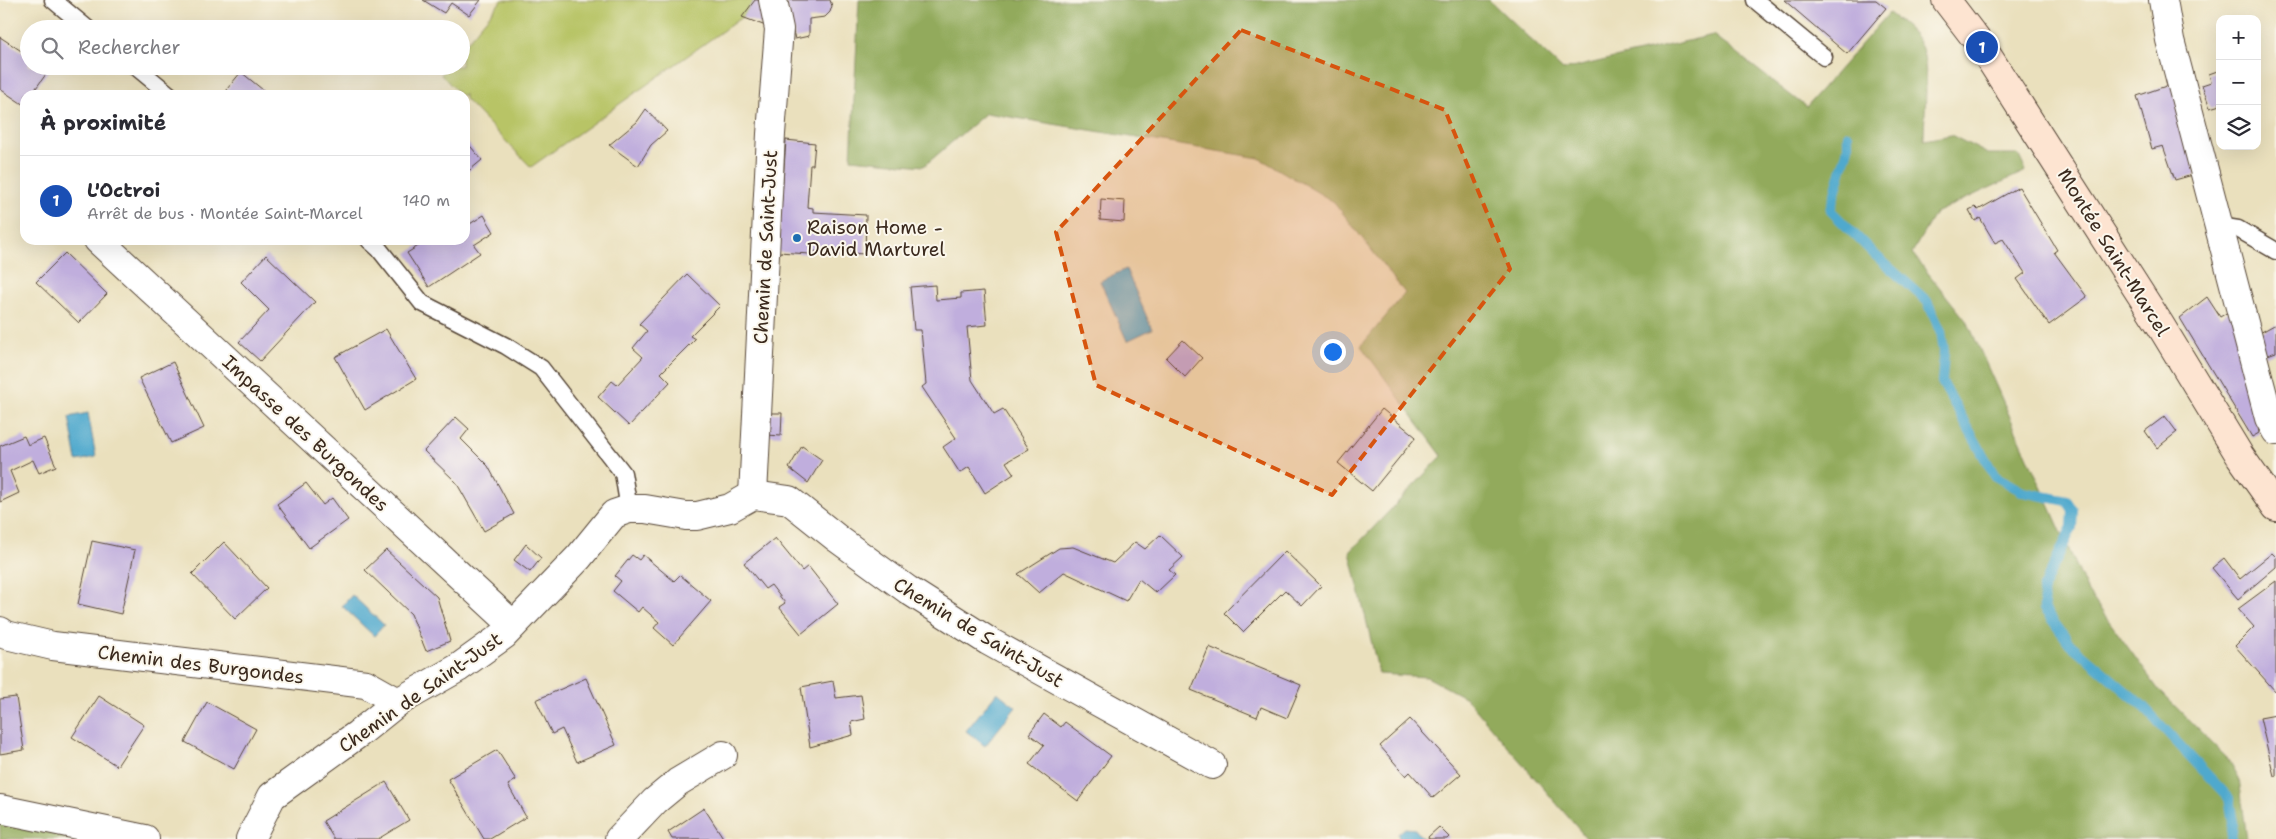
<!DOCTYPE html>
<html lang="fr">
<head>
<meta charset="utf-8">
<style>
	body { margin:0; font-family:"Shantell Sans",sans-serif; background:#f7f7f7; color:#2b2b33 }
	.controls { position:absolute; right:15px; top:15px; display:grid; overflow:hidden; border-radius:10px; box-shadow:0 5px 20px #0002 }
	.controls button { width:45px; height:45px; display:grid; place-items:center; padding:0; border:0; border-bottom:1px solid #e1e1e2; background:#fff; color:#2b2b33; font:25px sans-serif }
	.you { position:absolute; left:1332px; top:351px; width:18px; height:18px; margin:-12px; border:4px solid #fff; border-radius:50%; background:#1a73e8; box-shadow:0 0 0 8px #1a73e833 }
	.badge { display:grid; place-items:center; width:32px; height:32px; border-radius:50%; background:#1f6fb2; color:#fff; font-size:16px; font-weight:700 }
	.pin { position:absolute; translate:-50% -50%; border:2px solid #fff; box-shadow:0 1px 5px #0006 }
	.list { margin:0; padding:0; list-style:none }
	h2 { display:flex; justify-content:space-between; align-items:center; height:65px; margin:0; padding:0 20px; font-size:21px }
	h2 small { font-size:16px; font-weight:400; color:#7c7c81 }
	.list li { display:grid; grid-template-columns:32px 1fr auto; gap:15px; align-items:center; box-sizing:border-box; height:90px; padding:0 20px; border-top:1px solid #e1e1e2 }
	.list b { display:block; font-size:19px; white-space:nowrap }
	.list p { margin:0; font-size:16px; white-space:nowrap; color:#7c7c81 }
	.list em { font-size:16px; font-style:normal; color:#7c7c81 }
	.icon { flex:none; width:28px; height:28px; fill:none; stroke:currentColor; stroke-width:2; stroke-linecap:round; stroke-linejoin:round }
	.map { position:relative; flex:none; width:2276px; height:839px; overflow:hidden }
	.search { position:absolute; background:#fff; box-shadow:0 5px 20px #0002; left:20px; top:20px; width:450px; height:55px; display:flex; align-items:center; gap:12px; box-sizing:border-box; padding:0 18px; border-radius:28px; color:#7c7c81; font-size:19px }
	.panel { position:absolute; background:#fff; box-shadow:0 5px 20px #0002; left:20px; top:90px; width:450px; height:155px; border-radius:15px }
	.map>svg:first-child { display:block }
</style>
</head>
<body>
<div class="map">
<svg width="2276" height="839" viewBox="0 0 2276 839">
	<rect width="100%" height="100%" fill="#fbf7ec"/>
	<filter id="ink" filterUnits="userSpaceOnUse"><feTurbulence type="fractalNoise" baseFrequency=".02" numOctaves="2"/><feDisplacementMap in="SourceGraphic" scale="10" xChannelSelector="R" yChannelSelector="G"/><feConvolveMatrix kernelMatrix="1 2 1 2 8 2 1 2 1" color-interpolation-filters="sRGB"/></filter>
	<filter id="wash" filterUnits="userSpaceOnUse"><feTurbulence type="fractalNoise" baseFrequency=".0096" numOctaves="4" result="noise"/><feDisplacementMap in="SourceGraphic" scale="20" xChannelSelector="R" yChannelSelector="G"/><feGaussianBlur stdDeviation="1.12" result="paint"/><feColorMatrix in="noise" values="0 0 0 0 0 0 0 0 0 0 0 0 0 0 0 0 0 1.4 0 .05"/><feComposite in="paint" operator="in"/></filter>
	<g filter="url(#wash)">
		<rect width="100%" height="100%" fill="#eae0bd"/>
		<!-- green -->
		<polygon fill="#b8c466" stroke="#7a7742" points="502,0 755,0 742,17 531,167 465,99 465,95 461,95 441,75 447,66 461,66 461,49"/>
		<!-- forest -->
		<g fill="#92aa5b" stroke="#666a3c">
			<path d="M859 0H1489L1563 70 1713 35 1806 107 1889 13C1901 22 1915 32 1921 46 1930 67 1924 116 1924 140L1951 135 1988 154H2018L2026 171 1935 213 1912 253 1968 323 2088 592 2158 689 2229 760 2239 778 2247 839H1587L1466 698 1427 677 1379 674 1350 552 1442 456 1361 346 1405 293 1334 202 1259 158 986 113 924 166 851 159Z"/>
			<polygon points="0,822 29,827 73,839 0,839"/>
		</g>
		<!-- water -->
		<g fill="#4fa9cd" stroke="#456a76">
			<polygon points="1126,269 1152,329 1127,341 1100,281"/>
			<polygon points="88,413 96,457 77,461 69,417"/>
			<polygon points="352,595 384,625 374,636 342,606"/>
			<polygon points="997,692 1016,707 985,746 966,731"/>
			<polygon points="1405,828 1415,829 1423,839 1399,839 1398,834"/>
		</g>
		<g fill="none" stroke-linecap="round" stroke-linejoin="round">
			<!-- stream -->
			<polyline stroke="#4fa9cd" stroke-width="10" points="1848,135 1848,148 1830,210 1874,254 1927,301 1941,331 1944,351 1942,382 1995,476 2023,492 2067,501 2073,510 2072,527 2043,588 2044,609 2070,644 2141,704 2229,798 2233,823 2231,839"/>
		</g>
		<g id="blocks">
			<!-- building -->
			<g fill="#c0aedd">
				<polygon points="423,0 481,0 469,15 451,3 444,13"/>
				<polygon points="755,0 762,0 771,28 742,17"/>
				<polygon points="785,0 830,0 832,6 830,12 825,17 809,19 809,36 795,39"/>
				<polygon points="1784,0 1876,0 1886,8 1847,54"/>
				<polygon points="0,37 29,56 29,66 44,66 49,70 31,95 25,95 24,105 0,89"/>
				<polygon points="2220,70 2220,105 2210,108 2202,85 2211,82 2209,74"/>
				<polygon points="241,72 263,90 258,95 230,95 227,89"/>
				<polygon points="2172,84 2196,174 2175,180 2163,146 2152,149 2137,96"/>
				<polygon points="646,109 667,131 651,145 638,166 609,145 637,122"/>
				<polygon points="465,140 482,160 465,174"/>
				<polygon points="786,140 815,143 813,165 810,165 807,207 813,208 813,212 866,215 865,254 810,251 810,254 778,252"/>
				<polygon points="2019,187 2057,250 2054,252 2087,297 2049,325 2017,279 2025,273 2003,239 1995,243 1980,218 1975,221 1969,210 1975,207 1978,210"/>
				<polygon points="1101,199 1125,201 1124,222 1100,220"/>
				<polygon points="484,215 494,232 474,245 480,253 429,287 407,253 428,240 465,240 465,227"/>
				<polygon points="65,253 107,294 79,323 36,282"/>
				<polygon points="266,255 315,302 260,361 239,342 269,310 241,282"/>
				<polygon points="687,274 720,306 690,336 695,339 661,373 670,382 629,426 598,397 612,381 617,385 643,357 633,348 647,331 639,324"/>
				<polygon points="935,285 936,300 961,298 961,293 984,291 987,325 967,327 972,380 994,414 1003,409 1029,449 1006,462 1014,474 985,493 969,467 960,473 943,447 956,438 922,387 926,384 921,330 914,330 910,287"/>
				<polygon points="2207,297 2220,317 2233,309 2248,369 2259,433 2252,437 2180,318"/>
				<polygon points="2276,324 2276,352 2265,356 2258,334"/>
				<polygon points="386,329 416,379 365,410 335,357"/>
				<polygon points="1183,340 1202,358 1185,377 1166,358"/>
				<polygon points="173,362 204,428 171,443 139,378"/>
				<polygon points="1382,409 1416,437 1372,491 1338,463"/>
				<polygon points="768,413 782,413 781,436 767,435"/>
				<polygon points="2165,416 2177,432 2157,448 2145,431"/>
				<polygon points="456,417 469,429 461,439 488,466 514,514 484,531 456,482 424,451"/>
				<polygon points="24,436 28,445 44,438 56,466 39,473 33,460 10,471 19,493 0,502 0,446"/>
				<polygon points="802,446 822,460 808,483 789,468"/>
				<polygon points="306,483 323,505 332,498 348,520 309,548 277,504"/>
				<polygon points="1160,535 1183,557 1169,570 1175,575 1156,593 1139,579 1126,601 1064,572 1039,593 1018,574 1059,548 1073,547 1113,563 1135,542 1145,549"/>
				<polygon points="775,538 802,571 808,566 838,604 801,634 779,607 785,603 771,585 765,589 744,563"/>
				<polygon points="92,541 135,550 121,614 78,604"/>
				<polygon points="224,542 267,588 235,619 192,574"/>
				<polygon points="526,544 541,558 530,572 514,560"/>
				<polygon points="386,550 437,597 450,641 426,651 411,614 365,570"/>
				<polygon points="1285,551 1321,586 1302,606 1285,590 1243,632 1224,613"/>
				<polygon points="2272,553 2276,557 2276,567 2238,599 2212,568 2224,558 2240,579"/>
				<polygon points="632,555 639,560 643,555 674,581 680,575 711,601 673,645 654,628 659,622 642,607 638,612 613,591 621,581 615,576"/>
				<polygon points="2276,581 2276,692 2235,646 2254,627 2238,609"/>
				<polygon points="1209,647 1301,685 1287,718 1261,707 1257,717 1191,690"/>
				<polygon points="586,678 616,745 577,762 562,729 552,734 536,700"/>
				<polygon points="833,681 836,698 861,695 865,719 851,722 853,735 810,747 801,687"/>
				<polygon points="99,696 144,725 117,766 72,737"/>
				<polygon points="16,697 24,750 0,754 0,699"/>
				<polygon points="207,702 256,729 234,769 185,742"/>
				<polygon points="1044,714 1061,727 1065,722 1111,756 1078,801 1029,764 1044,745 1029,734"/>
				<polygon points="2276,715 2276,776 2274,776 2260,718"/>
				<polygon points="1410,719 1461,774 1433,798 1410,772 1406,776 1380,746"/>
				<polygon points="497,750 516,780 508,785 526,817 490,839 484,839 448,779"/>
				<polygon points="386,782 409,820 378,839 334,839 323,821"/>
				<polygon points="704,808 724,839 672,839 668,832"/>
				<polygon points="1439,827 1449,837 1447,839 1429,839 1428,837"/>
			</g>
		</g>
	</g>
	<g filter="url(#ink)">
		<use href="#blocks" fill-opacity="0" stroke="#554536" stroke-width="1"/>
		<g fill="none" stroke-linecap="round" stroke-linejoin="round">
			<defs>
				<g id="service">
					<polyline points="53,0 88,29"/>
					<polyline points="1755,0 1824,57"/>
					<polyline points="135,66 170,95"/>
					<polyline points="2219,226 2238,229 2276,251"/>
					<polyline points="369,240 379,249 422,303 506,346 541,368 623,473 629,509"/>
				</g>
				<g id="minor">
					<polyline points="2163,0 2170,40 2269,418 2276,431"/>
					<polyline points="98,240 513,625"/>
					<polyline points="753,495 771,134 779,29 773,0"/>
					<polyline points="0,631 6,635 53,646 366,684 398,702"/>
					<polyline points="0,809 145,839"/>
					<polyline points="250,839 272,796 358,734 398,702 458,668 504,635 579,557 614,514 629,509 645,509 686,516 697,516 730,508 753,495 789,500 838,539 908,590 988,641 1212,765"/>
					<polyline points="619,839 655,801 678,782 723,755"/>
				</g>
				<polyline id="secondary" points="1946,0 1982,47 2159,323 2240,456 2276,507"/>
			</defs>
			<!-- service casing -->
			<use href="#service" stroke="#554536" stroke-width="19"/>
			<!-- minor casing -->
			<use href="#minor" stroke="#554536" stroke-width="30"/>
			<!-- secondary casing -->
			<use href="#secondary" stroke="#554536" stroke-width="30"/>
			<!-- service -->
			<use href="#service" stroke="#fff" stroke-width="16"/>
			<!-- minor -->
			<use href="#minor" stroke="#fff" stroke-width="28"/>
			<!-- secondary -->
			<use href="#secondary" stroke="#fde4d1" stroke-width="28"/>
		</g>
	</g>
	<!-- marked area -->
	<path fill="#d7540e" fill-opacity="0.2" stroke="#d7540e" stroke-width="4" stroke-dasharray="10 6" stroke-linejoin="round" d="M1241 30 1445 110 1510 269 1332 495 1096 385 1056 232Z"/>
	<!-- markers -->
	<circle fill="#1f6fb2" stroke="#fbf7ec" stroke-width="2" cx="797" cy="238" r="5"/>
	<g text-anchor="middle" stroke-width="4" stroke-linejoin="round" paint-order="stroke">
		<!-- poi labels -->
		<g font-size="19" fill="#3b2a1e" stroke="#fbf7ec" text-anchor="start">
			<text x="807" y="234">Raison Home -<tspan x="807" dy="22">David Marturel</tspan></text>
		</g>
		<!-- street labels -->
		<g font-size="19" fill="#3b2a1e" stroke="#fbf7ec">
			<text transform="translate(765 247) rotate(-87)" y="7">Chemin de Saint-Just</text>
			<text transform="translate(2114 252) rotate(58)" y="7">Montée Saint-Marcel</text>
			<text transform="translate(306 433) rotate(43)" y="7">Impasse des Burgondes</text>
			<text transform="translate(979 632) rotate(31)" y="7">Chemin de Saint-Just</text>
			<text transform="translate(201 664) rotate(7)" y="7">Chemin des Burgondes</text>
			<text transform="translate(420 692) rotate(-35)" y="7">Chemin de Saint-Just</text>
		</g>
	</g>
</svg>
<div class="controls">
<button>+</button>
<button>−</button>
<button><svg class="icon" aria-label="layers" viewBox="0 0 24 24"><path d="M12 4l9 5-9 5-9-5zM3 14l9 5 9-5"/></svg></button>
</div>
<div class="you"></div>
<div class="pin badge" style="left:1982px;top:47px;background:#1a4fb4">1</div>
<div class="search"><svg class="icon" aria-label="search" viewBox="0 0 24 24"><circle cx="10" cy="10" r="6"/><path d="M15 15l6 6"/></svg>Rechercher</div>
<section class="panel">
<h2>À proximité<small></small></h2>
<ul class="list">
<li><span class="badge" style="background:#1a4fb4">1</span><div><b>L'Octroi</b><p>Arrêt de bus · Montée Saint-Marcel</p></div><em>140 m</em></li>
</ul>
</section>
</div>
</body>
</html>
